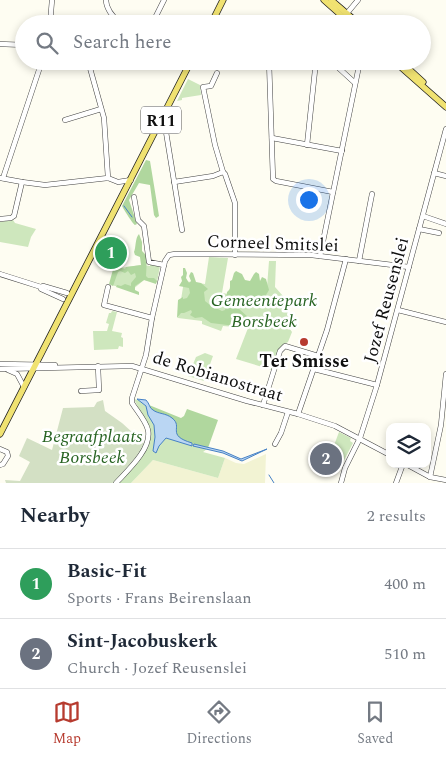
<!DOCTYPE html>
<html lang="en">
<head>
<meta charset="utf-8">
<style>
	body { margin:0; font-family:Spectral,serif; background:#f2f2f3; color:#1f2937 }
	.controls { position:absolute; right:15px; bottom:15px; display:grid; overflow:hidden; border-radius:10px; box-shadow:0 2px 8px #0003 }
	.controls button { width:45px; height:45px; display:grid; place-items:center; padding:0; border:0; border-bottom:1px solid #e0e1e3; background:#fff; color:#1f2937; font:25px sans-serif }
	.you { position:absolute; left:308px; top:199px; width:18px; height:18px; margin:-12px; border:4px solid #fff; border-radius:50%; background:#1a73e8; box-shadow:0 0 0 8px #1a73e833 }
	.badge { display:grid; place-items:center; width:32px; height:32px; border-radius:50%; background:#b73b2f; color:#fff; font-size:16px; font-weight:700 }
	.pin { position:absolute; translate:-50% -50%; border:2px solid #fff; box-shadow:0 1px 5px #0006 }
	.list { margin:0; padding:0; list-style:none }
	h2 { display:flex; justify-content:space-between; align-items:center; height:65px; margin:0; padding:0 20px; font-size:21px }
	h2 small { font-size:16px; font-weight:400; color:#747a83 }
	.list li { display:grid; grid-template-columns:32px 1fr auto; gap:15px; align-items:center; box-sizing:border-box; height:70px; padding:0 20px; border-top:1px solid #e0e1e3 }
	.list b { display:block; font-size:19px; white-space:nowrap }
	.list p { margin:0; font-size:16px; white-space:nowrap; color:#747a83 }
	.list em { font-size:16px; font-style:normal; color:#747a83 }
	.icon { flex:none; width:28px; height:28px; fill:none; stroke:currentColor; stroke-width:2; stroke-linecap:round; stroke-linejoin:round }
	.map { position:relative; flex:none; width:446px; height:483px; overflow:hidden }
	.search { position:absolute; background:#fff; box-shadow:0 2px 8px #0003; left:15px; right:15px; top:15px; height:55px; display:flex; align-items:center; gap:12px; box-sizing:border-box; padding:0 18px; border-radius:28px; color:#747a83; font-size:19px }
	.sheet { height:205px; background:#fff }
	nav { display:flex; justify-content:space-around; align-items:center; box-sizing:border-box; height:70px; border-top:1px solid #e0e1e3; background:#fff; font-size:14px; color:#747a83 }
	nav a { display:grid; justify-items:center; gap:2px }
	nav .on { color:#b73b2f }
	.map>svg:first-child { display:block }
</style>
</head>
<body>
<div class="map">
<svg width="446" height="483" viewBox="0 0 446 483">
	<rect width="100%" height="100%" fill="#fefdf2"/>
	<!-- farmland -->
	<polygon fill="#f2f3d3" points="266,454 265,483 131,483 153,460 218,478 225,458 236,463 244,464"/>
	<!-- green -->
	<g fill="#cee7bd">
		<polygon points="188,79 200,85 201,95 182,98 182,100 177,101"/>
		<polygon points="13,220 15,223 36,229 31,237 28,247 0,242 0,222"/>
		<path d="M209 257 228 258 222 293 228 294 230 287H267L269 261H276L275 287 283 296 291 301 287 315 289 316 287 325 292 332 288 342C277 347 276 360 272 370L236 359 248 328 223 326 221 331 202 324V321L178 318 184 281 205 284Z"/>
		<polygon points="150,264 160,266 157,282 144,280 132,290 111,285 115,266 119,268 142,265 150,266"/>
		<polygon points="112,311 117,312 112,331 122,333 121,337 123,338 123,347 119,346 118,349 94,350 93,331 107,331 109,324 106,323 109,313 111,313"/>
		<polygon points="205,353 213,356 204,381 188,376 196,357"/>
		<polygon points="134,399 146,402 182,442 207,449 203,452 225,458 218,478 153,460 131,483 112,483 135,459 144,443 147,445 147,425"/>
		<polygon points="339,432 351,438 350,441 353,443 338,472 320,467 318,461 325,462 324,465 332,467 336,456 339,457 340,454 328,452 327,455 323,454 322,451 333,448"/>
	</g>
	<!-- forest -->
	<g fill="#b0d79e">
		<path d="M146 160 150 161 159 216 156 218 154 215 150 185 139 183 129 200 137 224 135 225C133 224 124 210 122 206Z"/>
		<path d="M139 234 142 242V251L147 256 146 276 148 278H154L157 281 156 284 144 280 135 286V290L139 292V295L116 287 117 285 121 286 125 284 131 286V283L136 277 135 273 131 275 128 271 125 273 120 271 118 272 113 286 109 284 114 266 125 269 126 267 141 265 140 257 135 255 134 252C136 247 135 238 139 234Z"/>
		<polygon points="183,268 185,268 187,273 186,278 189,283 191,281 189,276 191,272 193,273 196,282 201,283 208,289 204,292 205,301 210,305 222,311 225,310 227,292 230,289 230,281 232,280 234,273 236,271 242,274 245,280 250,281 254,274 256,272 259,274 260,281 262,277 266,279 269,290 263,300 253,301 252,305 240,296 235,299 238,308 248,317 248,326 244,327 211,323 202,317 195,318 190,315 192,312 191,310 184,313 181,313 177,318 178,300 183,297 183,299 187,298 190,293 189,288 179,286 182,281 181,277 183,275"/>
		<path d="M149 405 181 418 184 416 187 409 218 420 208 448C182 447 161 427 149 405Z"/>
	</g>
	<!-- cemetery -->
	<polygon fill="#d3e0c4" points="103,400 105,411 122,423 144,443 135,459 112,483 6,483 5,480 20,481 30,462 19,456 27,438 52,450 63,408 94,407 97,402"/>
	<!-- water -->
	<g fill="#bad6f3" stroke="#4681c5">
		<path d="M137 399 146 400C150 404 149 408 153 410 158 414 166 413 172 418 184 427 165 435 192 443V446L166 438 159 446 156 453 153 451 155 437 154 425 148 415 146 406Z"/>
		<polygon points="194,444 223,451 241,459 267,449 242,461 223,453 193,446"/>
	</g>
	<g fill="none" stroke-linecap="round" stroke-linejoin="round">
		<!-- stream -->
		<g stroke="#4681c5" stroke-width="1">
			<polyline points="124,206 132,217"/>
			<polyline points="269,475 274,483"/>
		</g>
		<defs>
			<g id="minor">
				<path d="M106 0C106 10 114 18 121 24"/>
				<polyline points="50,24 52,0"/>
				<polyline points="152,24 164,0"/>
				<polyline points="273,24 275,21 280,20 288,24"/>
				<polyline points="338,24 358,0"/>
				<polyline points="0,44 24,45"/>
				<polyline points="88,61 104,118 108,178"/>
				<polyline points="269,61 273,179 276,181 333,192"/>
				<polyline points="331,61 355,83"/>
				<polyline points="217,73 211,86 203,87 215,145 223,172 225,174 235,203 235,255"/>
				<polyline points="65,120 101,109"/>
				<polyline points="166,132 182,230"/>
				<polyline points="272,138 342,151"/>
				<polyline points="307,145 316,61"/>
				<polyline points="434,173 446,176"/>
				<polyline points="0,178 22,182 45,185 108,178 118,182 131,180"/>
				<polyline points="3,178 42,61"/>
				<polyline points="174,182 213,176 223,172"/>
				<polyline points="134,197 138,220 144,226 149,262 164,265"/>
				<polyline points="423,216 446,224"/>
				<polyline points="0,219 11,218 14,216 22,182"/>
				<polyline points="419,229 439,233"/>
				<polyline points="320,256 359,66"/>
				<polyline points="359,261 372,194"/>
				<polyline points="0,274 41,287 43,286 67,293"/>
				<polyline points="41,287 41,289 63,299"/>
				<polyline points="108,287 104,305 152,318"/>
				<polyline points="398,310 446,322"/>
				<polyline points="0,364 55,365"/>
				<polyline points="0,369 132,366 247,401 298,414 335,426 390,455"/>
				<polyline points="314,369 377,385"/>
				<polyline points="8,370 17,374 24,387"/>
				<polyline points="81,391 99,390 98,366"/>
				<polyline points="263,405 280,351 285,346 318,356"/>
				<polyline points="298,414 327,330 346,259"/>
				<polyline points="275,444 281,433 288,412"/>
				<polyline points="0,449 7,452 8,456 3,464 0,465"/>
				<polyline points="406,464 430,477 446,480"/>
				<polyline points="430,477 441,425 446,374"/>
				<path d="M116 483C127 471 152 449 148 430 146 421 137 411 132 403V398L146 355 152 318 165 261 169 255 175 254 311 255 409 267"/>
				<polyline points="341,483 345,468 360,438 377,385 446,129"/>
				<polyline points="396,483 403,464"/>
			</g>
			<g id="major">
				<polyline points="324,0 351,24"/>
				<polyline points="331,0 359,24"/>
				<polyline points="211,24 223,0"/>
				<polyline points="394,61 446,107"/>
				<polyline points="400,61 423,82"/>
				<polyline points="0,434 191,61"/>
			</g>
		</defs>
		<!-- minor casing -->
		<use href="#minor" stroke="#424242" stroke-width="5.5"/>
		<!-- major casing -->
		<use href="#major" stroke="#202020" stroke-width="7"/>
		<!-- minor -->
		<use href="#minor" stroke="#fff" stroke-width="4.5"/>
		<!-- major -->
		<use href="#major" stroke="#f0e271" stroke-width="5.5"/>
	</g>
	<!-- markers -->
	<circle fill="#b73b2f" stroke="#fff" stroke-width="2" cx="304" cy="342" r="5"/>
	<g text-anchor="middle" stroke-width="5" stroke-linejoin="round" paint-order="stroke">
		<!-- shield labels -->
		<rect fill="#fff" stroke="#575757" stroke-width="1" x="141" y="106.5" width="40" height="27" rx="4"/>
		<g font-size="16" font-weight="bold" fill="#0f0f0f">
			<text x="161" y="126">R11</text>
		</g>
		<!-- street labels -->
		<g font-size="18" fill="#0f0f0f" stroke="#fff">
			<text transform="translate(273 243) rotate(2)" y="6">Corneel Smitslei</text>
			<text transform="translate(386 300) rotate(-75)" y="6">Jozef Reusenslei</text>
			<text transform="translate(218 376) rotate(17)" y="6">de Robianostraat</text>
		</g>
		<!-- park labels -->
		<g font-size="18" font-style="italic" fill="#286423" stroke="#fff">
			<text x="264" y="306">Gemeentepark<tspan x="264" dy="21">Borsbeek</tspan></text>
			<text x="92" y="442">Begraafplaats<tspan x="92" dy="21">Borsbeek</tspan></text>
		</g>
		<!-- poi labels -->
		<g font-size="18" font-weight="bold" fill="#0f0f0f" stroke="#fff">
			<text x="304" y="367">Ter Smisse</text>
		</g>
	</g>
</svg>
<div class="controls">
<button><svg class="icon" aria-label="layers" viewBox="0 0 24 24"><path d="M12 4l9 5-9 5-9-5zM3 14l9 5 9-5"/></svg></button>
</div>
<div class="you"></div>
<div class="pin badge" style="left:111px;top:253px;background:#2e9e5b">1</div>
<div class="pin badge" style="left:326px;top:459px;background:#6b7280">2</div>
<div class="search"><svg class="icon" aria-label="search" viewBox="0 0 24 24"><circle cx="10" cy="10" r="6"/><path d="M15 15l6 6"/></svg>Search here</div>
</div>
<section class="sheet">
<h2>Nearby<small>2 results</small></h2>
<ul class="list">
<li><span class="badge" style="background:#2e9e5b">1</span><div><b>Basic-Fit</b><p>Sports · Frans Beirenslaan</p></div><em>400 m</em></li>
<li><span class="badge" style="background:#6b7280">2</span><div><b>Sint-Jacobuskerk</b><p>Church · Jozef Reusenslei</p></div><em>510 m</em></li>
</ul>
</section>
<nav>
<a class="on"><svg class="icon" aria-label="map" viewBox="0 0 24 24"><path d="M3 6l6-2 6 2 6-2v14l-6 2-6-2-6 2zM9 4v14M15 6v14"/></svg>Map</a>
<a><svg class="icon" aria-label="directions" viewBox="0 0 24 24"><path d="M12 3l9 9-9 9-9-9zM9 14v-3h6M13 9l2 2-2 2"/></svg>Directions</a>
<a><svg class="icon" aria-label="saved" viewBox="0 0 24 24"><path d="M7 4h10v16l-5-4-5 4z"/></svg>Saved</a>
</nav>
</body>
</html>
